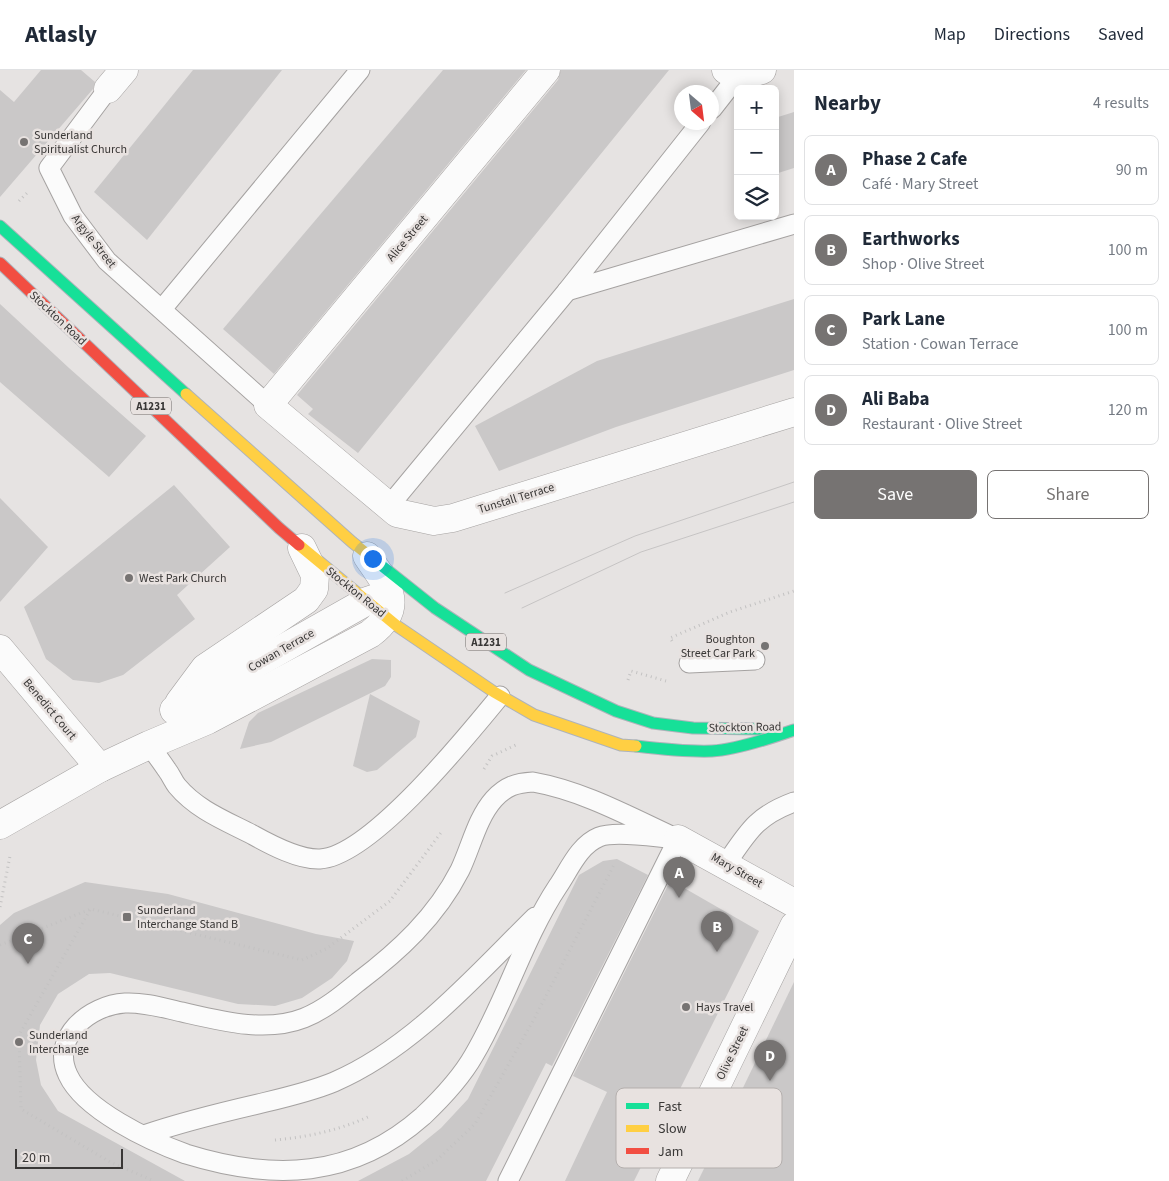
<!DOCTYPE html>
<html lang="en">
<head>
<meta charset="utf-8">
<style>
	body { margin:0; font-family:"Source Sans 3",sans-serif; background:#f6f6f7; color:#1f2937 }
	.controls { position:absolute; right:15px; top:15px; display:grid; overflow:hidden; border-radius:8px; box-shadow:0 2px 12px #0003 }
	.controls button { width:45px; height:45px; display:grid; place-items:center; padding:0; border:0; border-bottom:1px solid #e0e1e3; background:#fff; color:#1f2937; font:25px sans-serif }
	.compass { position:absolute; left:674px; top:15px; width:45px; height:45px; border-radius:50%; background:#fff; box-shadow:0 2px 12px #0003; rotate:152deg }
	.scale { position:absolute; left:15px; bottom:12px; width:108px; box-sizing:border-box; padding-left:5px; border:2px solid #393736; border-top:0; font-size:14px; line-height:18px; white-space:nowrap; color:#393736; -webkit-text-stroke:4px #e8e2e0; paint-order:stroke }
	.you { position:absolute; left:372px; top:488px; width:18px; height:18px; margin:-12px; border:4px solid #fff; border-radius:50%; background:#1a73e8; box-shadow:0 0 0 8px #1a73e833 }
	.badge { display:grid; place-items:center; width:32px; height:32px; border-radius:50%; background:#767372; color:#fff; font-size:16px; font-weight:700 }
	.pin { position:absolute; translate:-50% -41px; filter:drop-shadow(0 1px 2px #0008) }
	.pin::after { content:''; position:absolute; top:26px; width:18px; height:15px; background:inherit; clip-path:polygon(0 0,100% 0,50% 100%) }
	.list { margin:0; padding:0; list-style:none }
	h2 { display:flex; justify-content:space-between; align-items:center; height:65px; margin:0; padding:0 20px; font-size:21px }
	h2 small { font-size:16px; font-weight:400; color:#747a83 }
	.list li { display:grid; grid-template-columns:32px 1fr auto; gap:15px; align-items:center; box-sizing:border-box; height:70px; margin:0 10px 10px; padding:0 10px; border:1px solid #e0e1e3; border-radius:8px }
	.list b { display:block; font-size:19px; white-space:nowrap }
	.list p { margin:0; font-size:16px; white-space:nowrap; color:#747a83 }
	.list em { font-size:16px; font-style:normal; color:#747a83 }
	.actions { display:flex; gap:10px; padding:15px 20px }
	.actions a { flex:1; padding:11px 0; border:1px solid #767372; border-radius:8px; text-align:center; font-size:18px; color:#767372 }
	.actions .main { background:#767372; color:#fff }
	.icon { flex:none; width:28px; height:28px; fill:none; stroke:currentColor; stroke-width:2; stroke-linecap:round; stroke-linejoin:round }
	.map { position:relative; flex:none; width:794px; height:1111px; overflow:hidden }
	header { display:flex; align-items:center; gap:30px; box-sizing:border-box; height:70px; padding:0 25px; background:#fff; border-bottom:1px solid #e0e1e3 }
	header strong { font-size:24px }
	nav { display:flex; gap:28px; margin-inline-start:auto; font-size:18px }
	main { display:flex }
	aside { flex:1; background:#fff }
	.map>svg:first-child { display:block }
</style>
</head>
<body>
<header>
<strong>Atlasly</strong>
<nav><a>Map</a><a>Directions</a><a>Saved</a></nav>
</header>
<main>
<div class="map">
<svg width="794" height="1111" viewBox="0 0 794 1111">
	<rect width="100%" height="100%" fill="#e6e3e2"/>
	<!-- building -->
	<g fill="#cac8c8">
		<polygon points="41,0 81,0 95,12 93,19 0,127 0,20 14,32"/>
		<polygon points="193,0 282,0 147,170 94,122"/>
		<polygon points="443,0 526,0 274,304 223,259"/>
		<polygon points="561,0 669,0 358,383 308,344 313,339 297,325 558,10"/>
		<polygon points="794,42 794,98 775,104 775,48"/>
		<polygon points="794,229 794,300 616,357 499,401 475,356 597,291"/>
		<polygon points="0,234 69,298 146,366 109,407 0,312"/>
		<polygon points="174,415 230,477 177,525 195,549 123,605 99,613 73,610 46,589 24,537"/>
		<polygon points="0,428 48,477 0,532"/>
		<polygon points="372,589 391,590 391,607 385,616 271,672 240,679 249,652 258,643"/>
		<polygon points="370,624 420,651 416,667 377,700 367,702 353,696"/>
		<polygon points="617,789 648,805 552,996 546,993 486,1111 358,1111 409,1084 441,1058 468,1029 579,805 603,791"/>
		<polygon points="672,811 759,861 634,1111 565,1111 607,1022 573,1006 668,815 669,816"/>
		<polygon points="85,812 168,824 316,864 354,871 347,891 332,908 302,928 275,936 238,934 110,903 89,904 58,924 40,955 36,990 41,1015 58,1041 185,1111 0,1111 0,855 14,843"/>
		<polygon points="794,912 794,1111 698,1111"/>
	</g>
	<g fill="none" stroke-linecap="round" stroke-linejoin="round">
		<defs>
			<g id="lane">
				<polyline points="108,19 49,98 73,146 107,191 268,335"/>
				<polyline points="712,39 737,7"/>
				<polyline points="701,52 567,221 794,154"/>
				<polyline points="162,239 360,0"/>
				<polyline points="389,436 567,221"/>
				<polyline points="689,593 755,590"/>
				<path d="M149 675C155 683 161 691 167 700 171 705 173 711 177 716 197 740 226 751 253 765 271 775 299 790 320 789 371 786 467 666 500 626"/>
				<path d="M533 712C584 721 632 748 678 769 659 768 616 760 599 767 579 775 569 800 558 816 523 869 506 931 474 985 461 1008 442 1028 423 1046 352 1109 273 1111 186 1084 150 1071 84 1040 68 1005 50 967 90 935 125 933 144 932 164 938 182 942 221 951 266 963 304 948 324 940 341 926 358 912 399 881 436 847 460 800 471 777 477 748 494 729 506 716 516 713 533 712Z"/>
				<path d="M726 794C748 762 756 746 794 732"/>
				<path d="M144 1065C182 1052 219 1043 258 1034 283 1028 310 1022 334 1012 413 978 475 906 535 847"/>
				<polyline points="508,1111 678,769"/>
			</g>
			<g id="street">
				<polyline points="546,0 268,335 397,443 434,451 453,448 794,342"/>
				<polyline points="726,0 737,7 762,0"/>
				<polyline points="108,19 124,0"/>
				<polyline points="0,579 100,698"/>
				<polyline points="179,633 205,598 306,530 314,519 315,505 302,478"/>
				<polyline points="174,640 367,531 388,524"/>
				<path d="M0 755 100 698 149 675 208 650 370 564C406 537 388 516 367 486"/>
				<polyline points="678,769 794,833"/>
				<polyline points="670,1111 794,856"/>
			</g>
			<g id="fast">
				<polyline points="0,156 186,324"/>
				<polyline points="377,492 435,538 529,600 616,641 653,653 693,658 759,659"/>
				<path d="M636 676C661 679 687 682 712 681 736 680 771 668 794 660"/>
			</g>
			<g id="slow">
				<polyline points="186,324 352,472 377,492"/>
				<polyline points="299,475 397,556 494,622 534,645 621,675 636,676"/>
			</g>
			<polyline id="jam" points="0,193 279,458 299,475"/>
		</defs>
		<!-- lane casing -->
		<use href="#lane" stroke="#a5a2a1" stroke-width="21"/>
		<!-- street casing -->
		<use href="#street" stroke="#a5a2a1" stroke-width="29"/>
		<!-- fast casing -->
		<use href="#fast" stroke="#aeb3ba" stroke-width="13"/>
		<!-- slow casing -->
		<use href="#slow" stroke="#aeb3ba" stroke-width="13"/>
		<!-- jam casing -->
		<use href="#jam" stroke="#aeb3ba" stroke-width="13"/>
		<!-- path -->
		<g stroke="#c3c2c2" stroke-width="3" stroke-dasharray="1 4" stroke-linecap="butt">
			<polyline points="19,131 29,121"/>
			<polyline points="672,571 670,568 730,542 794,521"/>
			<polyline points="628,610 631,601 666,611"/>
			<polyline points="484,699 492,686 518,674"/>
			<polyline points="0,837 10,786"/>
			<polyline points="90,840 19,965 21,1039 110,1092 154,1111"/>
			<polyline points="0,875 91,839 302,890 326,879 390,831 443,760"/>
			<path d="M275 1070C308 1067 340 1060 370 1046"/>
			<polyline points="402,1111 437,1090 475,1054 534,949 615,793"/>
		</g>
		<!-- lane -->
		<use href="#lane" stroke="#fbfbfb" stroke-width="19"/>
		<!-- street -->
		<use href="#street" stroke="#fbfbfb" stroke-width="28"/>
		<!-- fast -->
		<use href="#fast" stroke="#16e098" stroke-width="11"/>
		<!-- slow -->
		<use href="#slow" stroke="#ffcf43" stroke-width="11"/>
		<!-- jam -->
		<use href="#jam" stroke="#f24e42" stroke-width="11"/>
		<!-- tram -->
		<g stroke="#c6c4c4" stroke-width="1">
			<polyline points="505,523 635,466 794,412"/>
			<polyline points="522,538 641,482 794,432"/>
		</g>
	</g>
	<!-- markers -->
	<g fill="#767372" stroke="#e8e2e0" stroke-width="2">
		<circle cx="24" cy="72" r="5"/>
		<circle cx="129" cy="508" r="5"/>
		<circle cx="765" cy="576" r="5"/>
		<rect x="122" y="842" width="10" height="10" rx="2.5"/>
		<circle cx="686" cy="937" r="5"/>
		<circle cx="19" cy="972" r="5"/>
	</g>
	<g text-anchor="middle" stroke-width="5" stroke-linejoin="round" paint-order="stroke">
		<!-- shield labels -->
		<g fill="#e8e2e0" stroke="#6e6a69" stroke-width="1">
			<rect x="131" y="327.5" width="40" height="17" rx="4"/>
			<rect x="466" y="563.5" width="40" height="17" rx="4"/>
		</g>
		<g font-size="11" font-weight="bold" fill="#393736">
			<text x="151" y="340">A1231</text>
			<text x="486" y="576">A1231</text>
		</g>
		<!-- poi labels -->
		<g font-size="12" fill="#393736" stroke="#e8e2e0" text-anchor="start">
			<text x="34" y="69">Sunderland<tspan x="34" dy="14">Spiritualist Church</tspan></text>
			<text x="139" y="512">West Park Church</text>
			<text x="755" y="573" text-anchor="end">Boughton<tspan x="755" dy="14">Street Car Park</tspan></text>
			<text x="137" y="844">Sunderland<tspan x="137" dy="14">Interchange Stand B</tspan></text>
			<text x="696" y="941">Hays Travel</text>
			<text x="29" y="969">Sunderland<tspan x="29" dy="14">Interchange</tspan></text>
		</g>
		<!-- street labels -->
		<g font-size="12" fill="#393736" stroke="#e8e2e0">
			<text transform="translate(407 168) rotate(-50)" y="4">Alice Street</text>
			<text transform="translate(94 171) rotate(52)" y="4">Argyle Street</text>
			<text transform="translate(58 248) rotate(43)" y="4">Stockton Road</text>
			<text transform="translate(516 428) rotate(-17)" y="4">Tunstall Terrace</text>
			<text transform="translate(356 522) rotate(39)" y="4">Stockton Road</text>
			<text transform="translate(281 580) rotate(-30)" y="4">Cowan Terrace</text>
			<text transform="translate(50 639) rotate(50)" y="4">Benedict Court</text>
			<text transform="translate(745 657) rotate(-1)" y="4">Stockton Road</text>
			<text transform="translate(737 800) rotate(30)" y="4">Mary Street</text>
			<text transform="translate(732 983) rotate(-64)" y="4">Olive Street</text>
		</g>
	</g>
	<!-- legend -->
	<rect x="616" y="1018" width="166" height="80" rx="8" fill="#e8e2e0" stroke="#b4afad" stroke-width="1"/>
	<rect x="626" y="1033" width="23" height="6" fill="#16e098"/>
	<rect x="626" y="1055" width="23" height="7" fill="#ffcf43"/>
	<rect x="626" y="1078" width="23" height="6" fill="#f24e42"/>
	<g font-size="14" fill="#393736">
		<text x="658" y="1041">Fast</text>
		<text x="658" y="1063">Slow</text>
		<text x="658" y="1086">Jam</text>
	</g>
</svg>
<div class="controls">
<button>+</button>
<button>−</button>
<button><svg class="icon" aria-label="layers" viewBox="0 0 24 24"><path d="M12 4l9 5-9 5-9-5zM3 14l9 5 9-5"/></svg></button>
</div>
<svg class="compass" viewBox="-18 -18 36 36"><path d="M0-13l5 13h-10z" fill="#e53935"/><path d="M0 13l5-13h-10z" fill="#747a83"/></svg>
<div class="scale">20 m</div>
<div class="you"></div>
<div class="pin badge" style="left:679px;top:828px">A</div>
<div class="pin badge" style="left:717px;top:882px">B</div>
<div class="pin badge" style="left:28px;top:894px">C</div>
<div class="pin badge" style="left:770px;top:1011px">D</div>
</div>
<aside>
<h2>Nearby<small>4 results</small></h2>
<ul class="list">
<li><span class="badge">A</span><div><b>Phase 2 Cafe</b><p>Café · Mary Street</p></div><em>90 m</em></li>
<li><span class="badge">B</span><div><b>Earthworks</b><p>Shop · Olive Street</p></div><em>100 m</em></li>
<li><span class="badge">C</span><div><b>Park Lane</b><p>Station · Cowan Terrace</p></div><em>100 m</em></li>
<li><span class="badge">D</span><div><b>Ali Baba</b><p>Restaurant · Olive Street</p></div><em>120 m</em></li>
</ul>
<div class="actions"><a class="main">Save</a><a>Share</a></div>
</aside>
</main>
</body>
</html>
